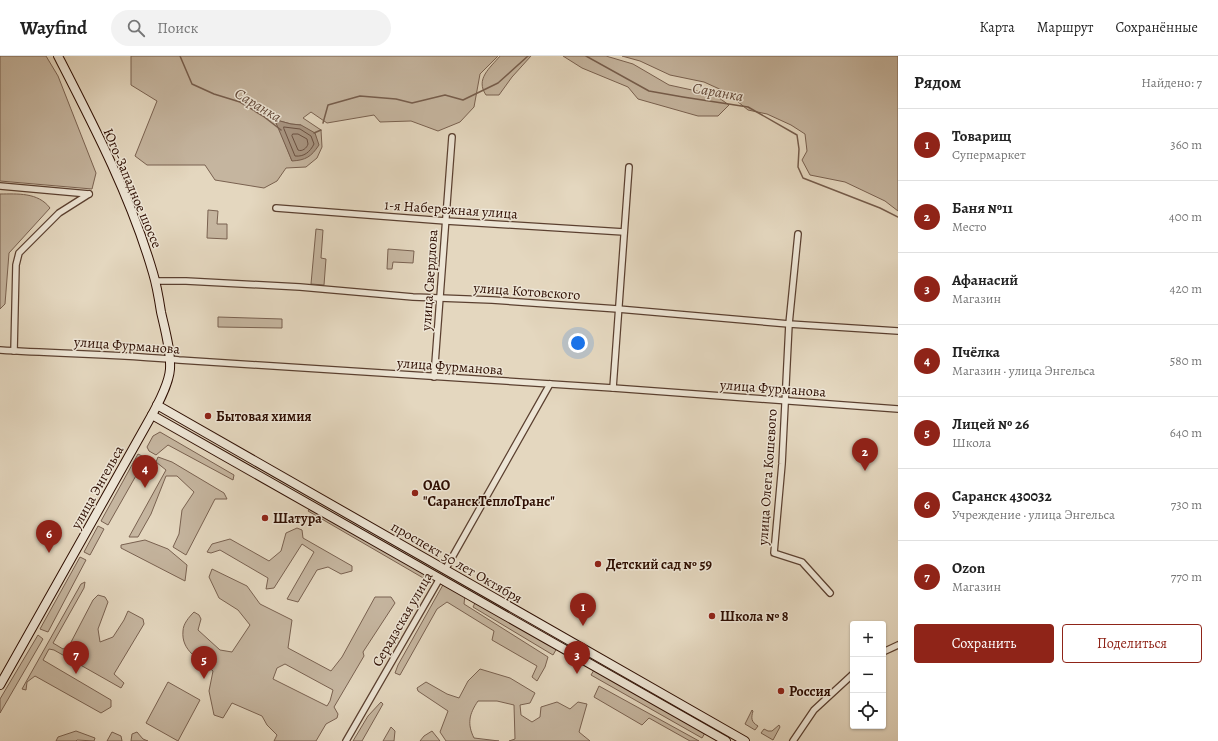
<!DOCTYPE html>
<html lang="ru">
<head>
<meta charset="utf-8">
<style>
	body { margin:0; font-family:Alegreya,serif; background:#f2f2f2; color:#222 }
	.controls { position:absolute; right:12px; bottom:12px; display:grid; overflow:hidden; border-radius:4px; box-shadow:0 1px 3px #0004 }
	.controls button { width:36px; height:36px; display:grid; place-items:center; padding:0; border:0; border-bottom:1px solid #e0e0e0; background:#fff; color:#222; font:20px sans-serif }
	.you { position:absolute; left:578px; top:287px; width:14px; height:14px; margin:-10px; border:3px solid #fff; border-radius:50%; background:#1a73e8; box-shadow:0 0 0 6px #1a73e833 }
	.badge { display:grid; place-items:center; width:26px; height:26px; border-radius:50%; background:#8f2418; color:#fff; font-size:13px; font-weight:700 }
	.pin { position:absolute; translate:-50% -33px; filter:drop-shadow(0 1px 2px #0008) }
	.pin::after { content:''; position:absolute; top:21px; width:14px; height:12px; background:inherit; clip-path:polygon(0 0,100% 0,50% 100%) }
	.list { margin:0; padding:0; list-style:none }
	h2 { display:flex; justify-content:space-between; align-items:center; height:52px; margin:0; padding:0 16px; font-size:17px }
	h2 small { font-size:13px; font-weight:400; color:#767676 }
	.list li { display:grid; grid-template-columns:26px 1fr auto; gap:12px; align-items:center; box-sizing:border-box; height:72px; padding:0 16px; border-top:1px solid #e0e0e0 }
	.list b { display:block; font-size:15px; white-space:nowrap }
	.list p { margin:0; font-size:13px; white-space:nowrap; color:#767676 }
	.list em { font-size:13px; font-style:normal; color:#767676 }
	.actions { display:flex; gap:8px; padding:12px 16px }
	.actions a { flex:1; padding:9px 0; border:1px solid #8f2418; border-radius:4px; text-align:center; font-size:14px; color:#8f2418 }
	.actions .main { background:#8f2418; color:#fff }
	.icon { flex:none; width:22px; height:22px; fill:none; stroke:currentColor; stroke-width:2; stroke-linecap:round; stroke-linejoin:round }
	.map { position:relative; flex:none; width:898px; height:685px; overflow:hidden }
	header { display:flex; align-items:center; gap:24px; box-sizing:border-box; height:56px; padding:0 20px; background:#fff; border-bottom:1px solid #e0e0e0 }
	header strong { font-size:19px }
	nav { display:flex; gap:22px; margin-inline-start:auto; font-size:14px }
	.search { width:280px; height:36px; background:#f2f2f2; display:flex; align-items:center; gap:10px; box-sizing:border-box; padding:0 14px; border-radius:22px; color:#767676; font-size:15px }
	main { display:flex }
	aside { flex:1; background:#fff }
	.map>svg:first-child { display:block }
</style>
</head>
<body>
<header>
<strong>Wayfind</strong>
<div class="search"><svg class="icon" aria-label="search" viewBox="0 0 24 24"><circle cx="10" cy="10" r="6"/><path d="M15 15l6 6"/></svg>Поиск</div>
<nav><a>Карта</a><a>Маршрут</a><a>Сохранённые</a></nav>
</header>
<main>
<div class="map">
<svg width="898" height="685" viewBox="0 0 898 685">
	<rect width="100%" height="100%" fill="#e4d7bf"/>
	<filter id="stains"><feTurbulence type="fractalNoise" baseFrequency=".005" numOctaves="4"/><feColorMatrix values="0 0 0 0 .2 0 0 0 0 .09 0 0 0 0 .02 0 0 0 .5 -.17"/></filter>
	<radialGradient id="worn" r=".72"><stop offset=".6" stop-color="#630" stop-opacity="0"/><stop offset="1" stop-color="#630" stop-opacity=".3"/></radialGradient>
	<!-- green -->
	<g fill="#c5b59f" stroke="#796150" fill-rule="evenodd">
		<polygon points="0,0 46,0 58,20 96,117 92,133 0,125"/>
		<path d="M131 0H498L480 18 474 51 460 66 438 75 411 65 380 66 374 59 327 67 311 56 303 62 321 74 322 91 317 102 306 111 286 112 277 125 264 132 215 124 205 109H147L135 100 157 45 131 29ZM280 65 291 68 301 69 292 105 277 67Z"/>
		<path d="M500 0H531L512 21 499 39H486C475 23 490 12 500 0Z"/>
		<polygon points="563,0 606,0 633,8 669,29 715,39 729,49 718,60 698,60 638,43 628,31 582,12"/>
		<polygon points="622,0 898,0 898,155 885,145 845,126 810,119 802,104 807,95 805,78 791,69 767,58 748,54 726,36 704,26 670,19 640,5"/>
		<path d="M0 138C17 138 38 136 50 152L9 197 5 248 0 253Z"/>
		<polygon points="208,154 218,155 217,168 227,168 227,183 207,182"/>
		<polygon points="316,173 323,174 321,202 326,203 324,229 311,228"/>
		<polygon points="388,193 414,195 413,207 393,206 392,213 387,213"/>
		<polygon points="218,261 282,263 282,272 218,271"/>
		<polygon points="160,376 234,419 233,424 168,389 156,399 149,395 147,391 153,380"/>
		<polygon points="138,398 146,402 108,469 101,465"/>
		<polygon points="158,401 172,406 224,437 227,443 215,443 186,499 173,491 179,478 182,454 194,436 177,420 166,420 151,458 138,481 129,481 166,414 156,406"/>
		<polygon points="311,451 428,519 425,523 308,455"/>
		<polygon points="98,470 104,473 90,499 84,496"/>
		<polygon points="297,472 302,474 303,482 352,510 352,515 341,518 328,511 317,514 298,546 287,543 314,496 302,488 274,532 266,533 268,522 220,494 211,497 207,496 212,488 230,483 269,505 281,495 286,477"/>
		<polygon points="145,484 168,493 187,509 185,525 121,492 121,489"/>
		<polygon points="80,501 86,504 48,576 40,573"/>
		<path d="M212 513 247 530 260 548 292 564 288 592 331 615 342 601 375 541H391L395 547 363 596 364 600 334 651 338 658 337 662 326 668 316 685H274L277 679 267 669 262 660 232 647 223 662 214 659 209 635 213 615C199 603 181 595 183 575 183 568 189 561 194 556L199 559 201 563 198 574 220 594 232 596 250 569 238 554 219 542 209 521ZM285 608 333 634 330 645 327 650 273 623 277 612Z"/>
		<polygon points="85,526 84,532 53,587 63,593 69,590 93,544 98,539 105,541 108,546 98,573 100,586 113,581 124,564 128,555 143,563 144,568 114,618 124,627 121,632 54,594 49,593 43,604 111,644 111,651 101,657 35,620 27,626 26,634 22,633 81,528"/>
		<polygon points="444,527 465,539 464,548 548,601 545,611 537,625 532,621 537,610 492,584 494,575 447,546 437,553 400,619 395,617 398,609"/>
		<polygon points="476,545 557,592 553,599 473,551"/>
		<polygon points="38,579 43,583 0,657 0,643"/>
		<path d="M480 613 510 622 535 637 530 647 520 649 521 659 532 666 540 661 541 651 557 646 570 653 578 646 587 648 579 676 590 685H509L515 683 514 649 497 645H478C469 658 467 668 474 682L499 685H446L440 676 448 655 418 635 417 632 426 626 447 638 459 642 468 625Z"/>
		<polygon points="594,614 705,677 702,682 591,619"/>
		<polygon points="168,626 200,644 178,685 146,667"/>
		<polygon points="599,630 699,685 690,685 649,662 642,669 594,641"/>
		<polygon points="381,646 383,648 362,685 353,685 368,660"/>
		<path d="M752 654 753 655C751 662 751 666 758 670L755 674 745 668Z"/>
		<polygon points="779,669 780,671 773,684 761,677 764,673 768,675 772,675"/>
		<polygon points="391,671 395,675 394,685 383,685"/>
		<polygon points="76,675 95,682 94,685 77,684 76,685 56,685 58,681"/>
		<polygon points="432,675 440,685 420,685 424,680"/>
		<polygon points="112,676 121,680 122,685 107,685"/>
		<polygon points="137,676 143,683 148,685 131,685 132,678"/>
	</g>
	<!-- water -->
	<path fill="#a6927e" stroke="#765d4c" d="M280 65 291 68 301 69 315 77 319 89C311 101 306 104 292 105L276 67Z"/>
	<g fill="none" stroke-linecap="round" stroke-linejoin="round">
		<!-- shore -->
		<g stroke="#6a5040" stroke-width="1">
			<path d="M284 71 300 73 311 80 314 88C310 96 304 101 295 100L284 73Z"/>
			<path d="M293 78H298L307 83 308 88C307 92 302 96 298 94L292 80Z"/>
		</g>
		<!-- stream -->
		<g stroke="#765d4c" stroke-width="1.5">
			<polyline points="180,0 192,28 214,38 240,46 263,60 281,74"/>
			<polyline points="586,0 649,35 683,41 748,51 797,79 799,93 798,111 803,122 880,152 898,161"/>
			<polyline points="323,67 328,49 360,40 396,43 412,47 445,39 463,44 498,27 528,0"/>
			<polyline points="314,77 321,74"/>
		</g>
		<defs>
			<g id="minor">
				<polyline points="0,130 89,138"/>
				<polyline points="276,152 446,165 624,176"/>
				<polyline points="798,178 789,268 782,408 774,497 802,506 830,537"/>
				<polyline points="155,225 186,225 300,231 413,241 492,244 618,253 789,268 898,275"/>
				<path d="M0 294C60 298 119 298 179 304L613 332 898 353"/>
				<polyline points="14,295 16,209 19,197 59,157 89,138"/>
				<polyline points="434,321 452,81"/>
				<polyline points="613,332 629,111"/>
				<polyline points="445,514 550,328"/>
				<polyline points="883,596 898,589"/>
				<polyline points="346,685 440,522"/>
				<polyline points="793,685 814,654 853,618"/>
			</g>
			<g id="secondary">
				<polyline points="157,349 745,685"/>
				<polyline points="152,359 726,685"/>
				<path d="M0 629 148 366C156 352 169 329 170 313 171 294 165 274 161 256 159 243 157 230 153 217 131 141 94 70 58 0"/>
			</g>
		</defs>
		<!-- minor casing -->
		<use href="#minor" stroke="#5b4030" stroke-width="8"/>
		<!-- secondary casing -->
		<use href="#secondary" stroke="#2d0d01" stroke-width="10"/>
		<!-- minor -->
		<use href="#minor" stroke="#ede5d5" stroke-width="5.5"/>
		<!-- secondary -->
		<use href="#secondary" stroke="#ede5d5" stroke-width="8"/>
	</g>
	<!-- markers -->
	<g fill="#8f2418" stroke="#ede5d5" stroke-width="1.5">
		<circle cx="208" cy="360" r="4"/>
		<circle cx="415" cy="437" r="4"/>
		<circle cx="265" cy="462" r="4"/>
		<circle cx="598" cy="508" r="4"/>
		<circle cx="712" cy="560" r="4"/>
		<circle cx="781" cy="635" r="4"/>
	</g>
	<g text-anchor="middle" stroke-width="3" stroke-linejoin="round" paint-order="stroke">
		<!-- street labels -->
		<g font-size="14" fill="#2d0d01" stroke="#ede5d5">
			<text transform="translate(133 132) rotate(67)" y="5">Юго-Западное шоссе</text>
			<text transform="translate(451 153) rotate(4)" y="5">1-я Набережная улица</text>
			<text transform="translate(429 224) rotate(-86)" y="5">улица Свердлова</text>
			<text transform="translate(527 235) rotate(4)" y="5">улица Котовского</text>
			<text transform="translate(127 289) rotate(4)" y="5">улица Фурманова</text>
			<text transform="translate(450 310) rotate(4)" y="5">улица Фурманова</text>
			<text transform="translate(773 332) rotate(4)" y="5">улица Фурманова</text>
			<text transform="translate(767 421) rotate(-86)" y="5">улица Олега Кошевого</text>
			<text transform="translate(97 431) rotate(-61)" y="5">улица Энгельса</text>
			<text transform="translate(457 506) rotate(30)" y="5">проспект 50 лет Октября</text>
			<text transform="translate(402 563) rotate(-60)" y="5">Серадзская улица</text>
		</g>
		<!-- poi labels -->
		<g font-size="14" font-weight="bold" fill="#2d0d01" stroke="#ede5d5" text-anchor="start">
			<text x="216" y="365">Бытовая химия</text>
			<text x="423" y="434">ОАО<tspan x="423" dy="16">"СаранскТеплоТранс"</tspan></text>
			<text x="273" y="467">Шатура</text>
			<text x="606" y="513">Детский сад № 59</text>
			<text x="720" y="565">Школа № 8</text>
			<text x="789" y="640">Россия</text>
		</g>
		<!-- water labels -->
		<g font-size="15" font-style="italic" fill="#634939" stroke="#ede5d5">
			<text transform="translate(718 36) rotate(10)" y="5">Саранка</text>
			<text transform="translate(258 49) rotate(31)" y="5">Саранка</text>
		</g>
	</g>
	<rect width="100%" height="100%" filter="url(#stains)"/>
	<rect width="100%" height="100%" fill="url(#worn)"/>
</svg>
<div class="controls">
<button>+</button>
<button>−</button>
<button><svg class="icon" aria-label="locate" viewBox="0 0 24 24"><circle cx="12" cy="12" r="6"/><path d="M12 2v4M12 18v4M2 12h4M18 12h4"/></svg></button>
</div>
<div class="you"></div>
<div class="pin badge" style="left:583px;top:570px">1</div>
<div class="pin badge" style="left:865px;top:415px">2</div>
<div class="pin badge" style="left:577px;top:618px">3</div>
<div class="pin badge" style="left:145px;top:432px">4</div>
<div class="pin badge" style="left:204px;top:623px">5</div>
<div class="pin badge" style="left:49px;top:497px">6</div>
<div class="pin badge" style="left:76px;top:618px">7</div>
</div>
<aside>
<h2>Рядом<small>Найдено: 7</small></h2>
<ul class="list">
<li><span class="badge">1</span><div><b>Товарищ</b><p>Супермаркет</p></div><em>360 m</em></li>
<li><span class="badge">2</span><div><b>Баня №11</b><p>Место</p></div><em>400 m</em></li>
<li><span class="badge">3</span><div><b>Афанасий</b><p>Магазин</p></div><em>420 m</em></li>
<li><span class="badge">4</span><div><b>Пчёлка</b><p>Магазин · улица Энгельса</p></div><em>580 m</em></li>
<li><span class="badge">5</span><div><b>Лицей № 26</b><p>Школа</p></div><em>640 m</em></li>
<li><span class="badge">6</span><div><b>Саранск 430032</b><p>Учреждение · улица Энгельса</p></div><em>730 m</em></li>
<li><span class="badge">7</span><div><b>Ozon</b><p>Магазин</p></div><em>770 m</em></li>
</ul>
<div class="actions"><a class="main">Сохранить</a><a>Поделиться</a></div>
</aside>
</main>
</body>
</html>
